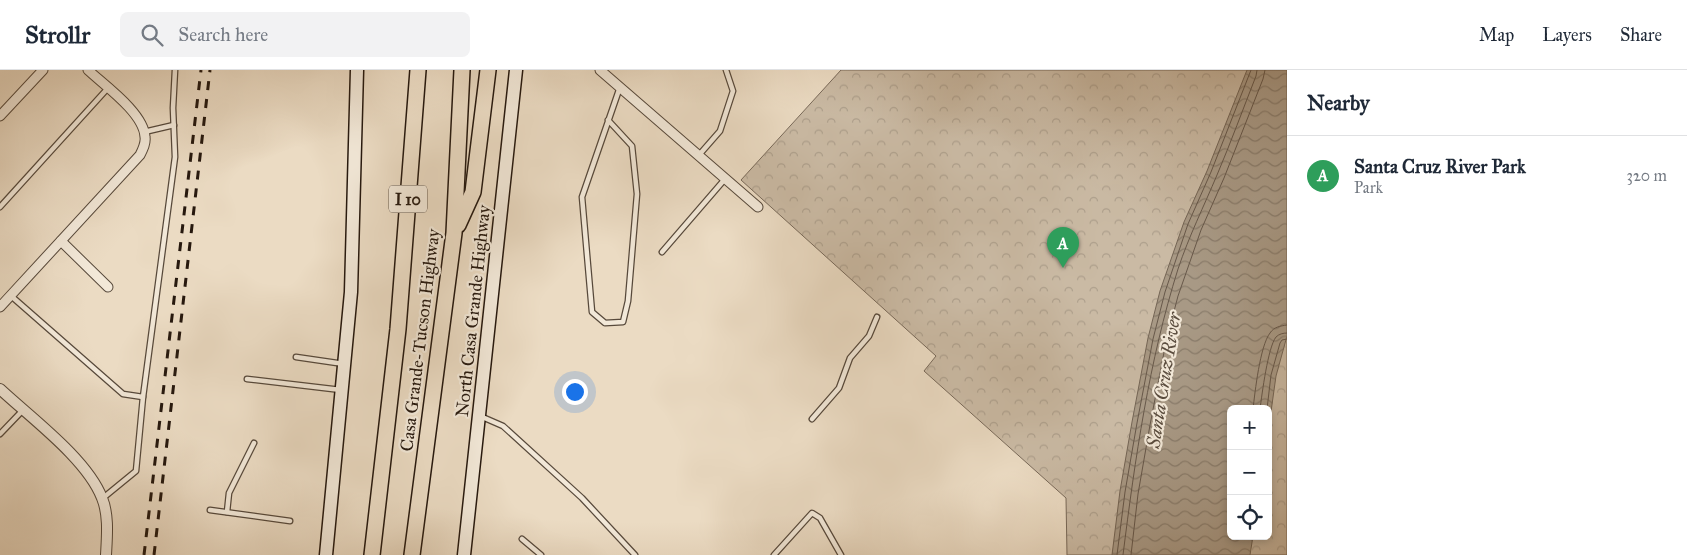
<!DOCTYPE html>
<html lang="en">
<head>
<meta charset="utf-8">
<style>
	body { margin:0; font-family:"IM FELL Great Primer",serif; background:#f2f2f3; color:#1f2937 }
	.controls { position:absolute; right:15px; bottom:15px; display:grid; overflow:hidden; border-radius:8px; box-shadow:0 2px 8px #0003 }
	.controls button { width:45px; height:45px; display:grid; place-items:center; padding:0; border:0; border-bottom:1px solid #e0e1e3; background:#fff; color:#1f2937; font:25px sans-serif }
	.you { position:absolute; left:574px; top:321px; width:18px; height:18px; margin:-12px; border:4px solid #fff; border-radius:50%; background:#1a73e8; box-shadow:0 0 0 8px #1a73e833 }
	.badge { display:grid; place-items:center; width:32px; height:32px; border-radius:50%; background:#8f2418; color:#fff; font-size:16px; font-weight:700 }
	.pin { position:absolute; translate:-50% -41px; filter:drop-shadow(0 1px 2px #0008) }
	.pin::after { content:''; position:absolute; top:26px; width:18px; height:15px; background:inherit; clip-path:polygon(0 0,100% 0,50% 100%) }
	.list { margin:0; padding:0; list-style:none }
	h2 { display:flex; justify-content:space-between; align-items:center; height:65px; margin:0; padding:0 20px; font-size:21px }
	h2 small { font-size:16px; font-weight:400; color:#747a83 }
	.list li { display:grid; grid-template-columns:32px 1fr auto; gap:15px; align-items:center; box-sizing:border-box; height:80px; padding:0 20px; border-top:1px solid #e0e1e3 }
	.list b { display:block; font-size:19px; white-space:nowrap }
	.list p { margin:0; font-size:16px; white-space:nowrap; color:#747a83 }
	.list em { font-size:16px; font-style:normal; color:#747a83 }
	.icon { flex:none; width:28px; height:28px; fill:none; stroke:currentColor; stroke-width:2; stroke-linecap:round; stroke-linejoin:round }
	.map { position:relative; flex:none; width:1287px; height:485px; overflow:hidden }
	header { display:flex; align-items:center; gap:30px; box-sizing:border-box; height:70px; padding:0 25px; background:#fff; border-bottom:1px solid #e0e1e3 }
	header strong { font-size:24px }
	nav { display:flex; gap:28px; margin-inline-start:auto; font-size:18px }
	.search { width:350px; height:45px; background:#f2f2f3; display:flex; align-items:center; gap:12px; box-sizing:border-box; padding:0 18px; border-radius:8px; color:#747a83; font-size:19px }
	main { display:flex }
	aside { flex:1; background:#fff }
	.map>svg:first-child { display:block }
</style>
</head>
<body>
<header>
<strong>Strollr</strong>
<div class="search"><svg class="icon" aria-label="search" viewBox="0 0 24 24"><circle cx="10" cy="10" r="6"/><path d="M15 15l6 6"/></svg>Search here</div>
<nav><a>Map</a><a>Layers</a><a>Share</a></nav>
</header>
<main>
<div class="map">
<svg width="1287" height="485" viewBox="0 0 1287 485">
	<defs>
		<pattern id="park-crowns" width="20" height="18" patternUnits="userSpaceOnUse" patternTransform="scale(1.25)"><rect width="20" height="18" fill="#cabaa4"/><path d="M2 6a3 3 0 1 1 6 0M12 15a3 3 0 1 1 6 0" fill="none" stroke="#ad9f8c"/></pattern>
		<pattern id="water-waves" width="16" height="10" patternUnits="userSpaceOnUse" patternTransform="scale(1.25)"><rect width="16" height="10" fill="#a89985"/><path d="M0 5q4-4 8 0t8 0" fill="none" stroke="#897c6b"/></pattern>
	</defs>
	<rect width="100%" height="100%" fill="#ebdbc3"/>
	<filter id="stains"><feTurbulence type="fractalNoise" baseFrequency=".004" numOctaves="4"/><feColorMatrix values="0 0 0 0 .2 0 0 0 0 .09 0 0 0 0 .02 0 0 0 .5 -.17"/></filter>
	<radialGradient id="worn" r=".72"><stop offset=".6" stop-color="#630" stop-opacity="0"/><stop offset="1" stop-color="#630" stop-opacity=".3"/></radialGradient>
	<!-- park -->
	<path fill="url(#park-crowns)" stroke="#786959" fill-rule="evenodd" d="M841 0H1287V485H1067L1066 428 924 301 936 286 741 110ZM1231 339H1268V466H1231Z"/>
	<!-- water -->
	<polygon fill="url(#water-waves)" stroke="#746555" points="1247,0 1287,0 1287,266 1276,306 1268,363 1268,339 1231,339 1231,466 1253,466 1250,485 1112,485 1120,421 1132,352 1148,268 1160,221 1184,152 1207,101"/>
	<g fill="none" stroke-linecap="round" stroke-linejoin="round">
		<!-- shore -->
		<g stroke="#67584a" stroke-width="1">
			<path d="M1253 339C1255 322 1260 276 1270 263 1274 257 1280 256 1287 255"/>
			<path d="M1260 339C1262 324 1268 277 1276 267 1279 264 1283 263 1287 263"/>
			<polyline points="1267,339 1271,305 1280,273 1282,270 1287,269"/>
			<polyline points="1117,485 1125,422 1137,353 1153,269 1165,222 1188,154 1211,102 1251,0"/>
			<path d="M1123 485C1135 389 1149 291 1178 199 1189 166 1204 136 1217 105 1231 72 1243 39 1256 6L1257 0"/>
			<polyline points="1131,485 1138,424 1150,355 1166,272 1178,226 1201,160 1224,108 1263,9 1265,0"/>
		</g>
		<defs>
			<g id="service">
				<polyline points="608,50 632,76 637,124 628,231 623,252 605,253 592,242 582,127 620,17"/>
				<polyline points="144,62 174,55"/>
				<polyline points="699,85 720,61 733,21 726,0"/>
				<polyline points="0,137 108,18"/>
				<polyline points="662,182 725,109"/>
				<polyline points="10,225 123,324 143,327"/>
				<polyline points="296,287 344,294"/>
				<polyline points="247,309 341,320"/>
				<polyline points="480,346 503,356 582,428 635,485"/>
				<polyline points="812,349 839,318 850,288 869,266 877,247"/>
				<polyline points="0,364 23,340"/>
				<polyline points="103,428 136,401 143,327 175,87 173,38 175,0"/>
				<polyline points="210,440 290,451"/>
				<polyline points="227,442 229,423 254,373"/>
				<polyline points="522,469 541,485"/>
				<polyline points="774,485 812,443 820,448 841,485"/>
			</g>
			<g id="minor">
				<polyline points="600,0 758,137"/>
				<polyline points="0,46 43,0"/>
				<polyline points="61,171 108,217"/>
				<path d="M0 237 140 85C143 79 146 73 145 67 144 43 104 15 88 0"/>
			</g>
			<path id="tertiary" d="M0 319C31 348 87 389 102 428 109 445 107 466 106 485"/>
			<g id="secondary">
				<polyline points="326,485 351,222 357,0"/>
				<polyline points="464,485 516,0"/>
			</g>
			<g id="motorway">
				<polyline points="458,155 473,122 488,0"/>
				<polyline points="372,485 398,259 418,0"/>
				<polyline points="412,485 454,163 462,0"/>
			</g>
		</defs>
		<!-- service casing -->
		<use href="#service" stroke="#57493b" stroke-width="7"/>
		<!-- minor casing -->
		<use href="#minor" stroke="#57493b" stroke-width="11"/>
		<!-- tertiary casing -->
		<use href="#tertiary" stroke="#57493b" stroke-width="12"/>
		<!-- secondary casing -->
		<use href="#secondary" stroke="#26180e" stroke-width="15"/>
		<!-- motorway casing -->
		<use href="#motorway" stroke="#26180e" stroke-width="18"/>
		<!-- service -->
		<use href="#service" stroke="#f2e8d8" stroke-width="4.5"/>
		<!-- minor -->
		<use href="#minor" stroke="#f2e8d8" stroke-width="9"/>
		<!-- tertiary -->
		<use href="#tertiary" stroke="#f2e8d8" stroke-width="10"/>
		<!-- secondary -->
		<use href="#secondary" stroke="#f2e8d8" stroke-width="12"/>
		<!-- motorway -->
		<use href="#motorway" stroke="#ebdbc3" stroke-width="15"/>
		<!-- rail -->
		<g stroke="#26180e" stroke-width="3" stroke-dasharray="9 9" stroke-linecap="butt">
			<polyline points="144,485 201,0"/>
			<polyline points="154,485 210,0"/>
		</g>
	</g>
	<g text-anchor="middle" stroke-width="4.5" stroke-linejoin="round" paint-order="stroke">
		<!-- shield labels -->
		<rect fill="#f2e8d8" stroke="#63564b" stroke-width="1" x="389" y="115.5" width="38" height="27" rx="4"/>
		<g font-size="16" font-weight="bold" fill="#26180e">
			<text x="408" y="135">I 10</text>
		</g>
		<!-- street labels -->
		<g font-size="18" fill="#26180e" stroke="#f2e8d8">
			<text transform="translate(473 241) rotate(-84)" y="6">North Casa Grande Highway</text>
			<text transform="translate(420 270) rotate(-83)" y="6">Casa Grande-Tucson Highway</text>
		</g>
		<!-- water labels -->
		<g font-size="19" font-style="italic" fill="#5a4c3e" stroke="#f2e8d8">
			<text transform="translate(1163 310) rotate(-81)" y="7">Santa Cruz River</text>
		</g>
	</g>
	<rect width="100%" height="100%" filter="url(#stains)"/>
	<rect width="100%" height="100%" fill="url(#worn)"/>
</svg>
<div class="controls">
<button>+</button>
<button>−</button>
<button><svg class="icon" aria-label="locate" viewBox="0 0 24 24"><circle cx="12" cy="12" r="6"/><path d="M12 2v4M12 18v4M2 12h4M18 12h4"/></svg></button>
</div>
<div class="you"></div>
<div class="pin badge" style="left:1063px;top:198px;background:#2e9e5b">A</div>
</div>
<aside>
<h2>Nearby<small></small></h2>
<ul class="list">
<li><span class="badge" style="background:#2e9e5b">A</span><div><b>Santa Cruz River Park</b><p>Park</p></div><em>320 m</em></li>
</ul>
</aside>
</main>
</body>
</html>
